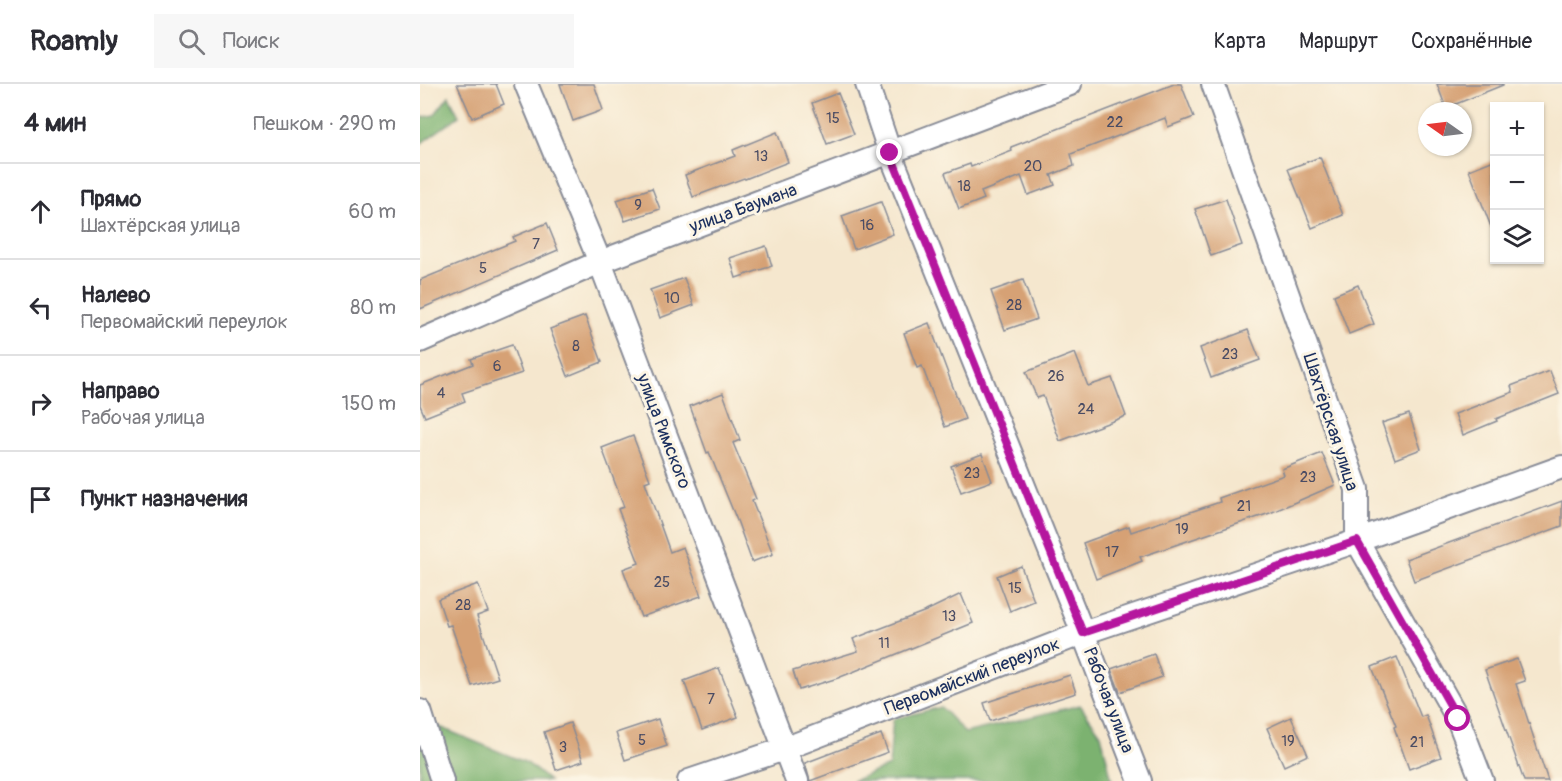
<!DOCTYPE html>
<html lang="ru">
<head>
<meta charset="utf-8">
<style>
	body { margin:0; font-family:Pangolin,sans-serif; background:#f7f7f7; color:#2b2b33 }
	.controls { position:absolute; right:18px; top:18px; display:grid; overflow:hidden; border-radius:0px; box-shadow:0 2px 4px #0004 }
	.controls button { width:54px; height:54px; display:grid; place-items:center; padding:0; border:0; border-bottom:2px solid #e1e1e2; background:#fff; color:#2b2b33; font:30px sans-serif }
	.compass { position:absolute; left:998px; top:18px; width:54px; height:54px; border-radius:50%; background:#fff; box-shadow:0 2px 4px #0004; rotate:284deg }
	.stop { position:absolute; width:18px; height:18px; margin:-14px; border:4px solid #b5179e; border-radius:50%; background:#fff }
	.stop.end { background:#b5179e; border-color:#fff; box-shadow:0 2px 6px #0008 }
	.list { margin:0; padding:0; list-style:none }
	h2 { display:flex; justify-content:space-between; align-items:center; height:78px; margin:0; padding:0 24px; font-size:26px }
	h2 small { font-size:20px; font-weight:400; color:#7c7c81 }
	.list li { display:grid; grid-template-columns:39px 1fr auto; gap:18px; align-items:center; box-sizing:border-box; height:96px; padding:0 24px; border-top:2px solid #e1e1e2 }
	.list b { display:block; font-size:22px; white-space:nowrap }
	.list p { margin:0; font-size:20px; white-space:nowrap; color:#7c7c81 }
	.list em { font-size:20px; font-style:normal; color:#7c7c81 }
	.icon { flex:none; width:33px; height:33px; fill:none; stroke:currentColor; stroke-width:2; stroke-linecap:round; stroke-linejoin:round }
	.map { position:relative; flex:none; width:1142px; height:697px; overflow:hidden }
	header { display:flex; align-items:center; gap:36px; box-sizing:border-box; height:84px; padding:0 30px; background:#fff; border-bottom:2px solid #e1e1e2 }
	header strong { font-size:28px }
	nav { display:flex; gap:33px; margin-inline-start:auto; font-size:21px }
	.search { width:420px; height:54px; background:#f7f7f7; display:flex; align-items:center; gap:15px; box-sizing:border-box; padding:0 21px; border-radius:0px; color:#7c7c81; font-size:22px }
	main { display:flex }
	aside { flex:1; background:#fff }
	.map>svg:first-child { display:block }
</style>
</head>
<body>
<header>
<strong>Roamly</strong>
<div class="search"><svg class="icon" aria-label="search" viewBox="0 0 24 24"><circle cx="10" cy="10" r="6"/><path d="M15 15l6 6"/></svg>Поиск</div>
<nav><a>Карта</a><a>Маршрут</a><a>Сохранённые</a></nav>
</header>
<main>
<aside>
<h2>4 мин<small>Пешком · 290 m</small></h2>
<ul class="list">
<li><svg class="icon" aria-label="ahead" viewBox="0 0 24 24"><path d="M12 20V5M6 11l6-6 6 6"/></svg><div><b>Прямо</b><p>Шахтёрская улица</p></div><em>60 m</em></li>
<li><svg class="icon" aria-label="left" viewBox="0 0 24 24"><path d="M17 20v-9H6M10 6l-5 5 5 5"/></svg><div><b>Налево</b><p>Первомайский переулок</p></div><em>80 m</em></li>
<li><svg class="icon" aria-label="right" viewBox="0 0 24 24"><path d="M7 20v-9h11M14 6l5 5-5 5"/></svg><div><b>Направо</b><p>Рабочая улица</p></div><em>150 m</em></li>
<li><svg class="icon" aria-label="arrive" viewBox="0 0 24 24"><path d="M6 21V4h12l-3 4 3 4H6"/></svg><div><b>Пункт назначения</b></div></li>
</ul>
</aside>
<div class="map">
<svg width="1142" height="697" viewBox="0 0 1142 697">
	<rect width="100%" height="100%" fill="#fcf5e5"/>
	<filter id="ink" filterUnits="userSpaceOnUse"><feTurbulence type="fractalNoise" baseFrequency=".0167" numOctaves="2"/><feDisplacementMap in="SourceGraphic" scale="12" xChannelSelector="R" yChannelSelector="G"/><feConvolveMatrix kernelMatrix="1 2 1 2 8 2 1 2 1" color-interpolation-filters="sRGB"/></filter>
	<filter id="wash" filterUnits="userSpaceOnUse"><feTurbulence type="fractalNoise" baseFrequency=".008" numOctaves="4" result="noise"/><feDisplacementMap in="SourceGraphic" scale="24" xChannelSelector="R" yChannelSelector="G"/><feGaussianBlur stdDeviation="1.35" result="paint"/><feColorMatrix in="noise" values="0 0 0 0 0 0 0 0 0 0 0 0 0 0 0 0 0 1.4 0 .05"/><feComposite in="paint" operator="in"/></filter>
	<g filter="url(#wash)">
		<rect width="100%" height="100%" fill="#f5e7ce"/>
		<!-- forest -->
		<g fill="#7cb26f" stroke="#4c7066" stroke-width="1.5">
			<polygon points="29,12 39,32 0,60 0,34 14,31"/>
			<polygon points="660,621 681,650 692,697 432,697 469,682 473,635 521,623 545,649"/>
			<polygon points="0,635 107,679 129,697 0,697"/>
		</g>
		<g id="blocks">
			<!-- building -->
			<g fill="#d6a174">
				<polygon points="37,0 76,0 84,20 52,34"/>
				<polygon points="140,0 174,0 183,26 153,37"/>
				<polygon points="754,0 761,0 774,33 748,43 745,34 651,70 654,82 631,91 635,101 608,111 601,92 561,108 564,115 539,125 525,89 550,80 551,83 592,67 591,63"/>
				<polygon points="1017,0 1083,0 1083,1 1026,24"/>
				<polygon points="418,9 434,50 407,60 392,19"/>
				<polygon points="357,48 368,78 325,95 324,94 273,113 265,91 315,72 313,66"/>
				<polygon points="900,73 923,131 892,144 868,85"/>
				<polygon points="1074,76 1074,147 1073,148 1049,86"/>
				<polygon points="232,104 240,125 205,137 197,116"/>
				<polygon points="806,115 822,161 791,172 775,125"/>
				<polygon points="461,118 473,150 434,165 422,132"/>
				<polygon points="127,139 138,166 0,225 0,196 95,157 93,153"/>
				<polygon points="346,162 352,182 316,194 310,174"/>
				<polygon points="264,194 274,221 240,234 230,206"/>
				<polygon points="603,196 617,235 585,246 571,207"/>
				<polygon points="938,201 954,240 929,250 914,211"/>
				<polygon points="165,232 182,278 148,292 130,245"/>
				<polygon points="509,239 545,335 525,343 502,282 497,284 484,249"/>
				<polygon points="828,246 840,276 791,294 780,264"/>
				<polygon points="92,261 102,289 42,309 45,317 5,333 0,321 0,301 53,280 51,275"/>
				<polygon points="655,269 668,302 692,294 706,332 640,357 623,312 617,314 606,288"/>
				<polygon points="1130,287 1139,310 1076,335 1077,337 1043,351 1035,330 1093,308 1091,302"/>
				<polygon points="303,309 320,356 313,359 336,415 332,417 353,470 332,478 318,439 289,368 287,369 270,322"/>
				<polygon points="989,330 1001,365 975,375 962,339"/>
				<polygon points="213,352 230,396 225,398 250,468 263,463 281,512 221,533 203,485 219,479 198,425 204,423 182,364"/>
				<polygon points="902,369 915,401 850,429 720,473 722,477 676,495 663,459 709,442 711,448 800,418 799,414 864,391 862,385"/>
				<polygon points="562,370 572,397 541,408 531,382"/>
				<polygon points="1142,417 1142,442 994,497 986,475"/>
				<polygon points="601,482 614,517 590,527 577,492"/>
				<polygon points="58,500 68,528 57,532 78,594 52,602 31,541 27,542 18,515"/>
				<polygon points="541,510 553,539 418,594 379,606 373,587 438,567 433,555 506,527"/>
				<polygon points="734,570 742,593 700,608 691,585"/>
				<polygon points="977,573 1001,633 1006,631 1021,673 989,685 974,643 976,642 952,583"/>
				<polygon points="1097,575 1105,597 1096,600 1128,697 1104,697 1065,586"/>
				<polygon points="299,584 318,633 282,646 264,597"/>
				<polygon points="650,591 656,609 570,637 564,619"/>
				<polygon points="871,633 888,671 864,682 847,644"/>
				<polygon points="238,635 247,662 205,676 196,649"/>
				<polygon points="150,639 163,677 136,686 124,648"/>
				<polygon points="461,650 468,668 390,697 385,679"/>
			</g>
		</g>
	</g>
	<g filter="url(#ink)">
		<use href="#blocks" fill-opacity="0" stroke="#888b96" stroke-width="1.5"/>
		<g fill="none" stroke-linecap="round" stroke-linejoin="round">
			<defs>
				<g id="minor">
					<polyline points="106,0 180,178 377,697"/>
					<polyline points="447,0 470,69 663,549 720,697"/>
					<polyline points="793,0 937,405 937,457 1038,635 1062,697"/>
					<polyline points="0,257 180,178 650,0"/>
					<polyline points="0,627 22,697"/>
					<polyline points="269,697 364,665 663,549 937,457 1142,383"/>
				</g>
			</defs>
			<!-- minor casing -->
			<use href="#minor" stroke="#888b96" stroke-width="26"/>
			<!-- minor -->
			<use href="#minor" stroke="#fff" stroke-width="22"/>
		</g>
	</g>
	<g fill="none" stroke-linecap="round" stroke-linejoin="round" filter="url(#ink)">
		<!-- route -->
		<polyline stroke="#b5179e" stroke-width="8" points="470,69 663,549 937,457 1038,635"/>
	</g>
	<g text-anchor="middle" stroke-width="6" stroke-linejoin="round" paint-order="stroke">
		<!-- number labels -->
		<g font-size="15" fill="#4a4c64">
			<text x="413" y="39">15</text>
			<text x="695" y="43">22</text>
			<text x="341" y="77">13</text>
			<text x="613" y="87">20</text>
			<text x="544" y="107">18</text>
			<text x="218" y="126">9</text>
			<text x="447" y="146">16</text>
			<text x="116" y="165">7</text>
			<text x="63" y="189">5</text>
			<text x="252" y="219">10</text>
			<text x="594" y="226">28</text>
			<text x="156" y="267">8</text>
			<text x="810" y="275">23</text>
			<text x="77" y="287">6</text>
			<text x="636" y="297">26</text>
			<text x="21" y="314">4</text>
			<text x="666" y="330">24</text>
			<text x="552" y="394">23</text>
			<text x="888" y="398">23</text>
			<text x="824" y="427">21</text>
			<text x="762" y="450">19</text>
			<text x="692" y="473">17</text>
			<text x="242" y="503">25</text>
			<text x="595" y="509">15</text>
			<text x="43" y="526">28</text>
			<text x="529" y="537">13</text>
			<text x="464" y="564">11</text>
			<text x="291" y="620">7</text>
			<text x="222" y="661">5</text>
			<text x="868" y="662">19</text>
			<text x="997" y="663">21</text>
			<text x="143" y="668">3</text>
		</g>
		<!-- street labels -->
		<g font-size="18" fill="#1b2f5e" stroke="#fcf5e5">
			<text transform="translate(323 124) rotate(-20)" y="6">улица Баумана</text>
			<text transform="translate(911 338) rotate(72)" y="6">Шахтёрская улица</text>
			<text transform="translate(244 347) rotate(69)" y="6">улица Римского</text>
			<text transform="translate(552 592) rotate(-21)" y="6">Первомайский переулок</text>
			<text transform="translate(689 616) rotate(69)" y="6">Рабочая улица</text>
		</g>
	</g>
</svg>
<div class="controls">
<button>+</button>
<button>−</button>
<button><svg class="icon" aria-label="layers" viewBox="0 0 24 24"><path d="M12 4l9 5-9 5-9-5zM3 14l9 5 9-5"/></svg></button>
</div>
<svg class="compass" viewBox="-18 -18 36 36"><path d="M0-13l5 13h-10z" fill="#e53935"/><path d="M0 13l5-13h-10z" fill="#7c7c81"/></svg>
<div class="stop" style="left:1038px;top:635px"></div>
<div class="stop end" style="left:470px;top:69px"></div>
</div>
</main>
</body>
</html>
